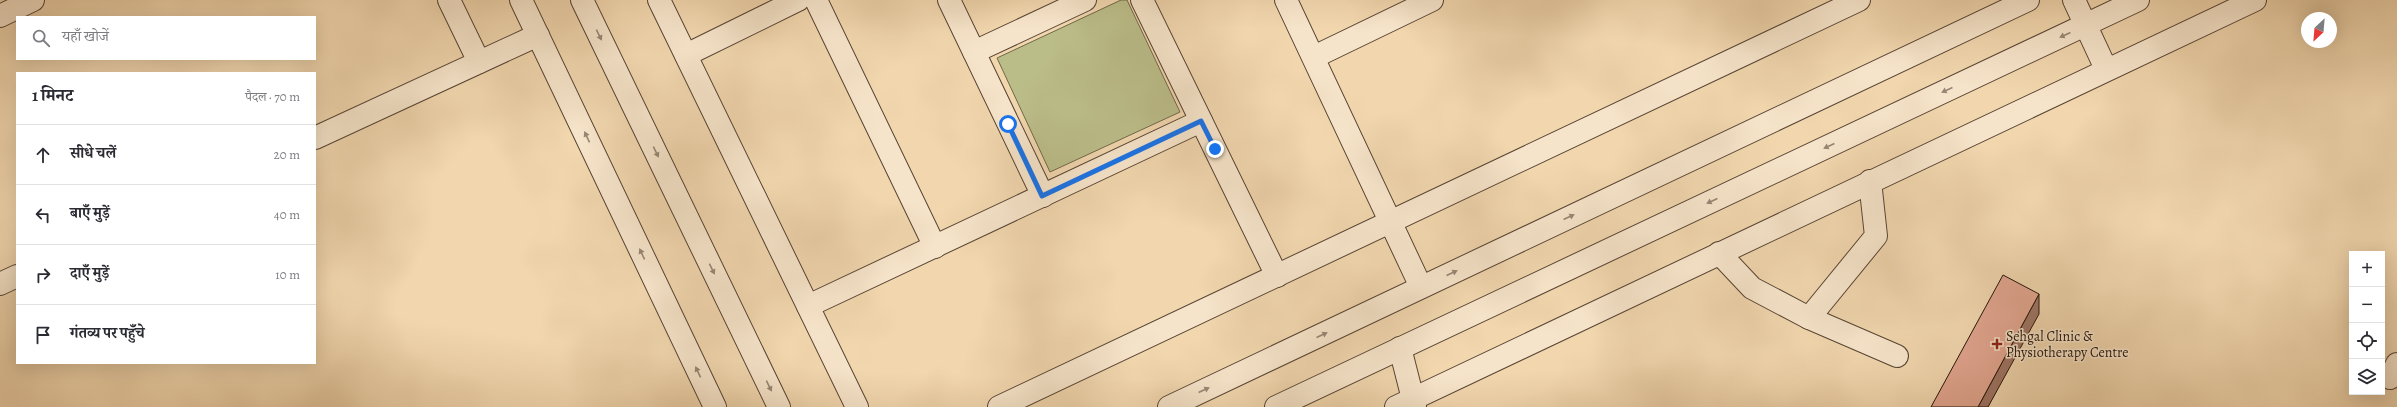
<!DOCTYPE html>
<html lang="hi">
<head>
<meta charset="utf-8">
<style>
	body { margin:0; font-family:Alegreya,"Noto Serif Devanagari",serif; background:#f7f7f7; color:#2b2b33 }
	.controls { position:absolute; right:12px; bottom:12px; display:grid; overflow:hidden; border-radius:0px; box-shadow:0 4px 16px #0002 }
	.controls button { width:36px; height:36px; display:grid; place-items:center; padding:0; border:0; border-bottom:1px solid #e1e1e2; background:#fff; color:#2b2b33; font:20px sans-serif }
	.compass { position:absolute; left:2301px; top:12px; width:36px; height:36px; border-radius:50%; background:#fff; box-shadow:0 4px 16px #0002; rotate:206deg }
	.stop { position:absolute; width:12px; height:12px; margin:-9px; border:3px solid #1a73e8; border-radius:50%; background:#fff }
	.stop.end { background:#1a73e8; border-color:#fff; box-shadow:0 1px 4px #0008 }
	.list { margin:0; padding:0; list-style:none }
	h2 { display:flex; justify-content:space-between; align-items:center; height:52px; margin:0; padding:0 16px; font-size:17px }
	h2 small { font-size:13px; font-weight:400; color:#7c7c81 }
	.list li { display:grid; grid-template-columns:26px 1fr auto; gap:12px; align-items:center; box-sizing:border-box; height:60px; padding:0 16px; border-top:1px solid #e1e1e2 }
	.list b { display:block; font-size:15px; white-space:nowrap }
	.list em { font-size:13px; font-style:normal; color:#7c7c81 }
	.icon { flex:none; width:22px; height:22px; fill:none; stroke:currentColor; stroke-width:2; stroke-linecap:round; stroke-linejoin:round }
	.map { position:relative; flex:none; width:2397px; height:407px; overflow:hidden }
	.search { position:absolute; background:#fff; box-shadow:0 4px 16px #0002; left:16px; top:16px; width:300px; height:44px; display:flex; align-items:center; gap:10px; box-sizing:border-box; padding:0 14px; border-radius:0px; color:#7c7c81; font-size:15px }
	.panel { position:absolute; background:#fff; box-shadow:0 4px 16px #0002; left:16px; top:72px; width:300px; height:292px; border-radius:0px }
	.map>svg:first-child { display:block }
</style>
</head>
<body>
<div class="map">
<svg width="2397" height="407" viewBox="0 0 2397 407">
	<rect width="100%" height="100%" fill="#f1d6ae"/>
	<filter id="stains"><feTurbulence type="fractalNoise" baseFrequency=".005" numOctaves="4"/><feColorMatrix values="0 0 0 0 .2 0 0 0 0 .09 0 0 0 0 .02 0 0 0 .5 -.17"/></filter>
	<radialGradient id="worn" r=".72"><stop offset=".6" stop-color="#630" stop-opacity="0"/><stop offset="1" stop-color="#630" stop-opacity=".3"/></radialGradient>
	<!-- green -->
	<polygon fill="#bbbd89" stroke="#70684a" points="1121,0 1127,0 1180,112 1050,172 997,58"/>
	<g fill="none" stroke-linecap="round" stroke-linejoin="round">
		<defs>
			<g id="minor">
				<polyline points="449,0 479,62"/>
				<polyline points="521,0 715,407"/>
				<polyline points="582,0 779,407"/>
				<polyline points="659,0 857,407"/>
				<polyline points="816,0 935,247"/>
				<polyline points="949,0 1043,196"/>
				<polyline points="1142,0 1277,276"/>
				<polyline points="1286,0 1421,287"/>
				<polyline points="2074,0 2106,69"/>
				<polyline points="0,16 33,0"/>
				<polyline points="974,52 1085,0"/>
				<polyline points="686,55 798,0"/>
				<polyline points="1314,57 1432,0"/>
				<polyline points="315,138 538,35"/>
				<polyline points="1719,253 1752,288 1809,318 1876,236 1870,181"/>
				<polyline points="0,284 17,276"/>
				<polyline points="808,306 1201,121"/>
				<polyline points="1809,318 1897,356"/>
				<polyline points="1400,348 1415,407"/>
				<polyline points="2390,378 2397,364"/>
				<polyline points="999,407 1859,0"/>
				<polyline points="1169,407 2028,0"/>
				<polyline points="1276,407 2138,0"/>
				<polyline points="1396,407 2255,0"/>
			</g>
		</defs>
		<!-- minor casing -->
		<use href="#minor" stroke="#574433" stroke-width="24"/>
		<!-- minor -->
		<use href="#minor" stroke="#f6e4ca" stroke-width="22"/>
	</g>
	<!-- shaded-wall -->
	<polygon fill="#9e7464" stroke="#24140a" points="2039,294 2039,314 1988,407 1978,407"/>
	<!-- building -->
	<polygon fill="#e1a58f" stroke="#24140a" points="2003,275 2039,294 1978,407 1931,407"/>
	<!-- one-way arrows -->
	<defs><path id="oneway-solid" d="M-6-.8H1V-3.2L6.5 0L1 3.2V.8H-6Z"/></defs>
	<g fill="#988674">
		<use href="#oneway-solid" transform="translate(599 35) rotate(64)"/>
		<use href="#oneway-solid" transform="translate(2065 35) rotate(155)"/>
		<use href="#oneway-solid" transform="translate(1947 90) rotate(155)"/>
		<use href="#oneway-solid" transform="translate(587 137) rotate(-115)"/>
		<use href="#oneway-solid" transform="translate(1829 146) rotate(155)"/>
		<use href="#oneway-solid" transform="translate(656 152) rotate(64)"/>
		<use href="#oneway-solid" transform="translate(1712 201) rotate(155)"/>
		<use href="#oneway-solid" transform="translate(1569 217) rotate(-25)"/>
		<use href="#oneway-solid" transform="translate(642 254) rotate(-115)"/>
		<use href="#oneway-solid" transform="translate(712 269) rotate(64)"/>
		<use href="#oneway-solid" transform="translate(1452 273) rotate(-25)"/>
		<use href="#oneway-solid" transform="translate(1322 335) rotate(-25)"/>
		<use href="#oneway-solid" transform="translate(698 372) rotate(-115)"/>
		<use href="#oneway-solid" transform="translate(769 386) rotate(64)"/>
		<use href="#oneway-solid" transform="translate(1204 390) rotate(-25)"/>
	</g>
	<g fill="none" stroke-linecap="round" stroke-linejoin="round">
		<!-- route -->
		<polyline stroke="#1a73e8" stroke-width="5" points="1008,124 1042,196 1201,121 1215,149"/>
	</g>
	<!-- markers -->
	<path fill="#8f2418" stroke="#f6e4ca" stroke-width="1.5" d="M1995 338h4v4h4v4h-4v4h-4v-4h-4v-4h4z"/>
	<g text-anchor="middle" stroke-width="3" stroke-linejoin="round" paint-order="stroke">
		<!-- poi labels -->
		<g font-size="14" fill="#24140a" stroke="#f6e4ca" text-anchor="start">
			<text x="2006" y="341">Sehgal Clinic &amp;<tspan x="2006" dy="16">Physiotherapy Centre</tspan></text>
		</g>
	</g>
	<rect width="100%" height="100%" filter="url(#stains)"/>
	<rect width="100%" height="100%" fill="url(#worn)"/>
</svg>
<div class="controls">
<button>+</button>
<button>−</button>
<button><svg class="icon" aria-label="locate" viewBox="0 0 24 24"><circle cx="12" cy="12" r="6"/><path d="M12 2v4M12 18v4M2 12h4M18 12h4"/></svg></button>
<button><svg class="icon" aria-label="layers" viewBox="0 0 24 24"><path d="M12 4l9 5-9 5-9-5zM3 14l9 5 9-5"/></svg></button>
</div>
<svg class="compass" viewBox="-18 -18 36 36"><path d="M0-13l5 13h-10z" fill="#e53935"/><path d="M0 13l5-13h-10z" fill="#7c7c81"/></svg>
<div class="stop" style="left:1008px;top:124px"></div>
<div class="stop end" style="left:1215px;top:149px"></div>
<div class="search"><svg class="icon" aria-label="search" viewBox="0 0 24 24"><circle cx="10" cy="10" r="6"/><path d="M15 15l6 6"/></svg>यहाँ खोजें</div>
<section class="panel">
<h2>1 मिनट<small>पैदल · 70 m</small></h2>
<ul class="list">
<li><svg class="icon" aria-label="ahead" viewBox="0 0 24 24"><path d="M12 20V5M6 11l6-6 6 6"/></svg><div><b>सीधे चलें</b></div><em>20 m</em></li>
<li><svg class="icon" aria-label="left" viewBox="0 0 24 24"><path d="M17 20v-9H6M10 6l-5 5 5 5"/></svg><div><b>बाएँ मुड़ें</b></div><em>40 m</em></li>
<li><svg class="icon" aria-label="right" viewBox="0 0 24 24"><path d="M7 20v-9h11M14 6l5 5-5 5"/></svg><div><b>दाएँ मुड़ें</b></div><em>10 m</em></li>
<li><svg class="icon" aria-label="arrive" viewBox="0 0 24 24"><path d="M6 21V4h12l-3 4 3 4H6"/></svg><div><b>गंतव्य पर पहुँचे</b></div></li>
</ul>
</section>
</div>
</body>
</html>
